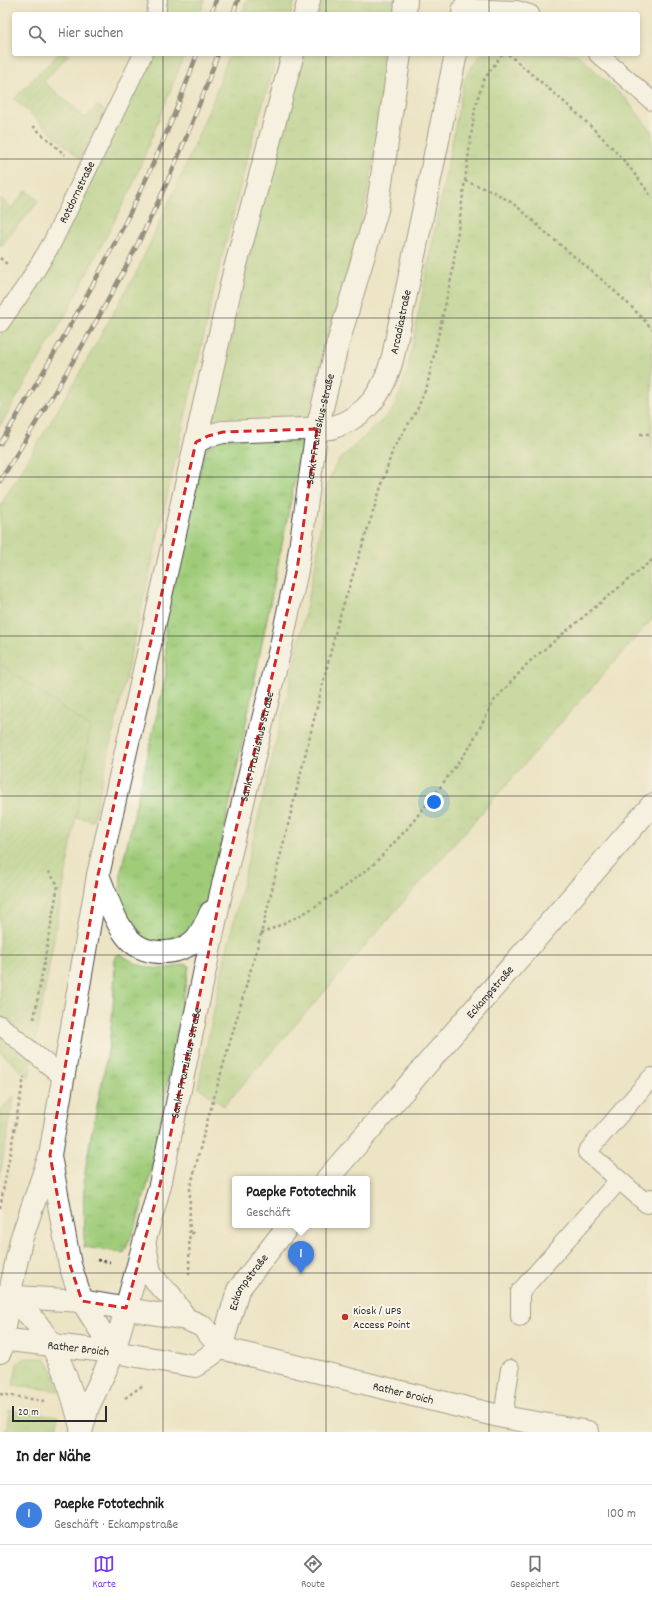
<!DOCTYPE html>
<html lang="de">
<head>
<meta charset="utf-8">
<style>
	body { margin:0; font-family:Dekko,sans-serif; background:#f2f2f2; color:#202124 }
	.scale { position:absolute; left:12px; bottom:10px; width:95px; box-sizing:border-box; padding-left:4px; border:2px solid #2b2b2b; border-top:0; font-size:11px; line-height:14px; white-space:nowrap; color:#2b2b2b; -webkit-text-stroke:3px #fbf7ec; paint-order:stroke }
	.you { position:absolute; left:434px; top:802px; width:14px; height:14px; margin:-10px; border:3px solid #fff; border-radius:50%; background:#1a73e8; box-shadow:0 0 0 6px #1a73e833 }
	.badge { display:grid; place-items:center; width:26px; height:26px; border-radius:50%; background:#7c3aed; color:#fff; font-size:13px; font-weight:700 }
	.pin { position:absolute; translate:-50% -33px; filter:drop-shadow(0 1px 2px #0008) }
	.pin::after { content:''; position:absolute; top:21px; width:14px; height:12px; background:inherit; clip-path:polygon(0 0,100% 0,50% 100%) }
	.popup { position:absolute; left:232px; top:1176px; width:138px; height:52px; box-sizing:border-box; display:grid; place-content:center; border-radius:4px; background:#fff; filter:drop-shadow(0 1px 3px #0005); font-size:13px; white-space:nowrap; color:#757577 }
	.popup b { font-size:15px; color:#202124 }
	.popup::after { content:''; position:absolute; left:50%; top:100%; margin-left:-8px; border:8px solid transparent; border-top-color:#fff }
	.list { margin:0; padding:0; list-style:none }
	h2 { display:flex; justify-content:space-between; align-items:center; height:52px; margin:0; padding:0 16px; font-size:17px }
	h2 small { font-size:13px; font-weight:400; color:#757577 }
	.list li { display:grid; grid-template-columns:26px 1fr auto; gap:12px; align-items:center; box-sizing:border-box; height:60px; padding:0 16px; border-top:1px solid #e0e0e0 }
	.list b { display:block; font-size:15px; white-space:nowrap }
	.list p { margin:0; font-size:13px; white-space:nowrap; color:#757577 }
	.list em { font-size:13px; font-style:normal; color:#757577 }
	.icon { flex:none; width:22px; height:22px; fill:none; stroke:currentColor; stroke-width:2; stroke-linecap:round; stroke-linejoin:round }
	.map { position:relative; flex:none; width:652px; height:1432px; overflow:hidden }
	.search { position:absolute; background:#fff; box-shadow:0 2px 6px #0003; left:12px; right:12px; top:12px; height:44px; display:flex; align-items:center; gap:10px; box-sizing:border-box; padding:0 14px; border-radius:4px; color:#757577; font-size:15px }
	.sheet { height:112px; background:#fff }
	nav { display:flex; justify-content:space-around; align-items:center; box-sizing:border-box; height:56px; border-top:1px solid #e0e0e0; background:#fff; font-size:11px; color:#757577 }
	nav a { display:grid; justify-items:center; gap:2px }
	nav .on { color:#7c3aed }
	.map>svg:first-child { display:block }
</style>
</head>
<body>
<div class="map">
<svg width="652" height="1432" viewBox="0 0 652 1432">
	<defs>
		<pattern id="grass-tufts" width="24" height="20" patternUnits="userSpaceOnUse"><rect width="24" height="20" fill="#a0cc7a"/><path d="M3 7l-1-3M5 7V3M7 7l1-3M15 17l-1-3M17 17v-4M19 17l1-3" fill="none" stroke="#8aaf6a"/></pattern>
		<pattern id="garden-furrows" width="10" height="10" patternUnits="userSpaceOnUse"><rect width="10" height="10" fill="#a0cc7a"/><path d="M-1 1l2-2M0 10L10 0M9 11l2-2" fill="none" stroke="#8aaf6a"/></pattern>
	</defs>
	<rect width="100%" height="100%" fill="#fbf7ec"/>
	<filter id="ink" filterUnits="userSpaceOnUse"><feTurbulence type="fractalNoise" baseFrequency=".025" numOctaves="2"/><feDisplacementMap in="SourceGraphic" scale="8" xChannelSelector="R" yChannelSelector="G"/><feConvolveMatrix kernelMatrix="1 2 1 2 8 2 1 2 1" color-interpolation-filters="sRGB"/></filter>
	<filter id="wash" filterUnits="userSpaceOnUse"><feTurbulence type="fractalNoise" baseFrequency=".012" numOctaves="4" result="noise"/><feDisplacementMap in="SourceGraphic" scale="16" xChannelSelector="R" yChannelSelector="G"/><feGaussianBlur stdDeviation="0.9" result="paint"/><feColorMatrix in="noise" values="0 0 0 0 0 0 0 0 0 0 0 0 0 0 0 0 0 1.4 0 .05"/><feComposite in="paint" operator="in"/></filter>
	<g filter="url(#wash)">
		<rect width="100%" height="100%" fill="#ede4c5"/>
		<!-- grass -->
		<g fill="url(#grass-tufts)" stroke="#667c52">
			<polygon points="168,0 205,0 200,14 166,14"/>
			<polygon points="247,0 295,0 291,14 242,14"/>
			<polygon points="323,0 397,0 395,14 318,14"/>
			<polygon points="153,54 185,54 131,189 66,314 0,426 0,336 48,268"/>
			<polygon points="229,54 278,54 253,136 218,273 93,821 76,817 89,727 0,716 0,506 71,388 138,269 182,174 215,95"/>
			<path d="M305 54H389L375 154 356 249 329 332 306 422 217 430 213 422C240 298 266 175 305 54Z"/>
			<polygon points="482,54 577,54 626,99 652,132 652,619 224,1106 198,1087 224,962 291,679 317,557 324,496 330,477 338,461 391,412 400,394 408,367 464,81 470,69"/>
			<polygon points="304,435 209,906 199,927 165,945 147,941 133,933 122,913 120,898 121,871 166,675 165,622 205,450 219,439"/>
			<path d="M121 954C142 970 161 972 186 964L189 966 151 1172 136 1225 124 1253 84 1247C84 1220 82 1192 86 1165 92 1124 103 1084 109 1045 113 1015 115 986 115 956Z"/>
			<polygon points="25,1358 45,1358 53,1372 59,1391 13,1385 17,1364"/>
			<polygon points="9,1410 58,1416 56,1432 6,1432"/>
		</g>
		<!-- garden -->
		<g fill="url(#garden-furrows)" stroke="#667c52">
			<polygon points="58,54 69,54 44,82 86,118 98,105 105,112 80,159 14,99"/>
			<polygon points="27,190 39,201 0,247 0,198 11,208"/>
			<polygon points="0,664 90,727 76,817 29,1078 0,1052"/>
			<polygon points="14,1096 0,1176 0,1111"/>
		</g>
	</g>
	<g filter="url(#ink)">
		<g fill="none" stroke-linecap="round" stroke-linejoin="round">
			<defs>
				<g id="lane">
					<polyline points="467,0 464,8 517,10 530,14"/>
					<polyline points="156,14 158,0"/>
					<polyline points="598,54 652,101"/>
					<path id="s1" d="M0 323 28 283 52 243 143 54"/>
					<polyline points="0,1025 64,1078"/>
					<polyline points="652,1077 587,1152 647,1204 652,1198"/>
					<polyline points="520,1317 520,1292 619,1180"/>
					<polyline points="503,1417 510,1369"/>
				</g>
				<g id="street">
					<polyline points="463,14 464,8"/>
					<path id="s2" d="M196 442 208 436 223 432 331 428C368 416 384 392 393 356L456 54"/>
					<path id="s3" d="M327 1179 652 805"/>
					<path id="s4" d="M221 1348 238 1290 289 1225"/>
				</g>
				<g id="secondary">
					<polyline points="305,14 309,0"/>
					<polyline points="405,14 406,0"/>
					<path d="M98 875C107 896 114 922 129 939 145 957 180 956 196 939 202 931 207 921 211 912"/>
					<polyline points="50,1156 70,1265 82,1301 114,1352"/>
					<polyline points="145,1246 150,1272 159,1285 170,1295 186,1319"/>
					<path id="s5" d="M0 1296 82 1301 186 1319 202 1326 221 1348 503 1417 588 1432"/>
					<path d="M9 1297C52 1328 69 1378 81 1427"/>
					<path id="s6" d="M0 1339 114 1352 195 1366 221 1348"/>
					<polyline points="0,1352 9,1297 21,1240 50,1155 98,875 234,272 293,54"/>
					<path id="s7" d="M81 1432 88 1407 114 1352 160 1185 221 893 282 641 297 570 317 429 336 350 377 210 400 54"/>
				</g>
			</defs>
			<!-- lane casing -->
			<use href="#lane" stroke="#484742" stroke-width="20"/>
			<!-- street casing -->
			<use href="#street" stroke="#484742" stroke-width="24"/>
			<!-- secondary casing -->
			<use href="#secondary" stroke="#484742" stroke-width="24"/>
			<!-- path -->
			<g stroke="#484742" stroke-width="2.5" stroke-dasharray="3 3" stroke-linecap="butt">
				<path d="M508 54C559 98 615 141 652 198"/>
				<polyline points="33,126 65,155"/>
				<path d="M465 181C478 186 492 190 504 198 522 208 535 224 551 237 586 267 622 294 652 329"/>
				<polyline points="0,258 8,265"/>
				<polyline points="640,434 652,434"/>
				<polyline points="261,934 303,914 335,894 372,866 407,829 438,790 469,748 494,701 529,662 652,560"/>
				<polyline points="34,1019 58,885 47,869"/>
				<polyline points="0,1208 24,1077"/>
				<polyline points="191,1233 197,1233"/>
				<polyline points="97,1260 110,1262"/>
				<polyline points="189,1275 190,1189 205,1129 261,934 338,622 393,449 417,410 427,386 452,274 475,108 483,81 502,54"/>
				<polyline points="0,1394 44,1401"/>
				<polyline points="125,1398 142,1386"/>
			</g>
			<!-- lane -->
			<use href="#lane" stroke="#fff" stroke-width="18"/>
			<!-- street -->
			<use href="#street" stroke="#fff" stroke-width="22"/>
			<!-- secondary -->
			<use href="#secondary" stroke="#fff" stroke-width="22"/>
			<defs>
				<g id="rail">
					<polyline points="211,14 216,0"/>
					<polyline points="233,14 238,0"/>
					<path d="M0 444C76 320 149 192 197 54"/>
					<path d="M0 481C59 386 118 291 164 189 184 145 202 99 218 54"/>
				</g>
			</defs>
			<!-- rail casing -->
			<use href="#rail" stroke="#2b2b2b" stroke-width="4.5"/>
			<!-- rail -->
			<use href="#rail" stroke="#fbf7ec" stroke-width="3" stroke-dasharray="9" stroke-linecap="butt"/>
		</g>
	</g>
	<!-- marked area -->
	<path d="M0 0H652V1432H0ZM317 429 297 570 221 893 160 1185 126 1308 82 1301 70 1265 50 1155 98 875 196 442 208 436 223 432Z" fill="#ede4c5" fill-opacity=".55" fill-rule="evenodd"/>
	<path fill="none" stroke="#d62828" stroke-width="3" stroke-dasharray="8 5" stroke-linejoin="round" d="M317 429 297 570 221 893 160 1185 126 1308 82 1301 70 1265 50 1155 98 875 196 442 208 436 223 432Z"/>
	<!-- grid -->
	<path fill="none" stroke="#2b2b2b" stroke-width="1" stroke-opacity="0.55" d="M163 0V14M326 0V14M489 0V14M163 54V1432M326 54V1432M489 54V1432M0 159H652M0 318H652M0 477H652M0 636H652M0 796H652M0 955H652M0 1114H652M0 1273H652"/>
	<!-- markers -->
	<circle fill="#c8321e" stroke="#fbf7ec" stroke-width="1.5" cx="345" cy="1317" r="4"/>
	<g text-anchor="middle" stroke-width="4" stroke-linejoin="round" paint-order="stroke">
		<!-- street labels -->
		<g font-size="12" fill="#2b2b2b" stroke="#fbf7ec">
			<text dy="4" stroke="none"><textPath href="#s1" startOffset="152">Rotdornstraße</textPath></text>
			<text dy="4" stroke="none"><textPath href="#s2" startOffset="272">Arcadiastraße</textPath></text>
			<text dy="4" stroke="none"><textPath href="#s7" startOffset="1033">Sankt-Franziskus-Straße</textPath></text>
			<text dy="4" stroke="none"><textPath href="#s7" startOffset="709">Sankt-Franziskus-Straße</textPath></text>
			<text dy="4" stroke="none"><textPath href="#s3" startOffset="248">Eckampstraße</textPath></text>
			<text dy="4" stroke="none"><textPath href="#s7" startOffset="385">Sankt-Franziskus-Straße</textPath></text>
			<text dy="4" stroke="none"><textPath href="#s4" startOffset="72">Eckampstraße</textPath></text>
			<text dy="4" stroke="none"><textPath href="#s6" startOffset="79">Rather Broich</textPath></text>
			<text dy="4" stroke="none"><textPath href="#s5" startOffset="422">Rather Broich</textPath></text>
		</g>
		<!-- poi labels -->
		<g font-size="12" fill="#2b2b2b" stroke="#fbf7ec" text-anchor="start">
			<text x="353" y="1314">Kiosk / UPS<tspan x="353" dy="14">Access Point</tspan></text>
		</g>
	</g>
</svg>
<div class="scale">20 m</div>
<div class="you"></div>
<div class="pin badge" style="left:301px;top:1274px;background:#3f7fe0">1</div>
<div class="popup"><b>Paepke Fototechnik</b>Geschäft</div>
<div class="search"><svg class="icon" aria-label="search" viewBox="0 0 24 24"><circle cx="10" cy="10" r="6"/><path d="M15 15l6 6"/></svg>Hier suchen</div>
</div>
<section class="sheet">
<h2>In der Nähe<small></small></h2>
<ul class="list">
<li><span class="badge" style="background:#3f7fe0">1</span><div><b>Paepke Fototechnik</b><p>Geschäft · Eckampstraße</p></div><em>100 m</em></li>
</ul>
</section>
<nav>
<a class="on"><svg class="icon" aria-label="map" viewBox="0 0 24 24"><path d="M3 6l6-2 6 2 6-2v14l-6 2-6-2-6 2zM9 4v14M15 6v14"/></svg>Karte</a>
<a><svg class="icon" aria-label="directions" viewBox="0 0 24 24"><path d="M12 3l9 9-9 9-9-9zM9 14v-3h6M13 9l2 2-2 2"/></svg>Route</a>
<a><svg class="icon" aria-label="saved" viewBox="0 0 24 24"><path d="M7 4h10v16l-5-4-5 4z"/></svg>Gespeichert</a>
</nav>
</body>
</html>
